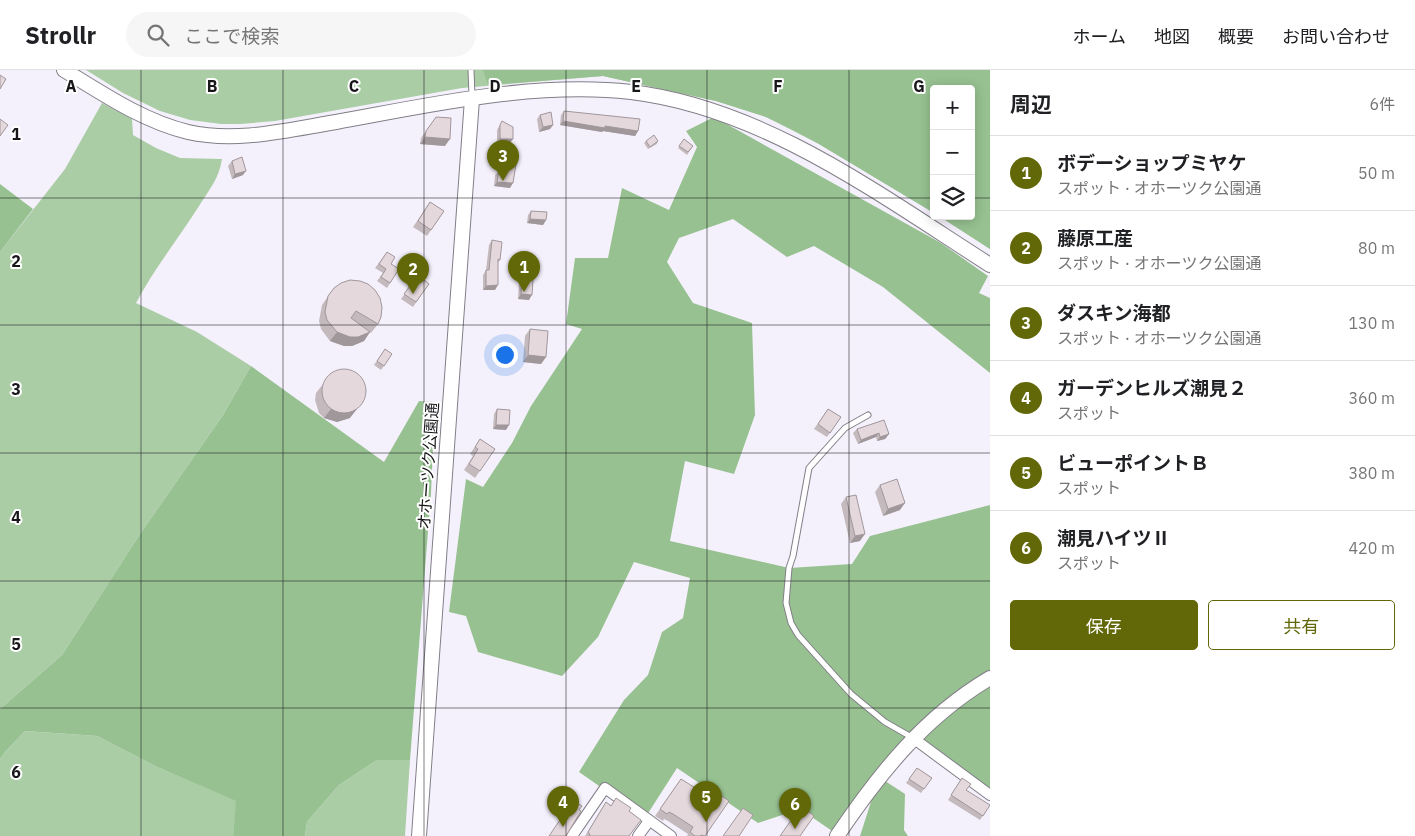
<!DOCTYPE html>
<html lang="ja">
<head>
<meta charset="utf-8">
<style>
	body { margin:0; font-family:"IBM Plex Sans","Noto Sans JP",sans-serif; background:#f6f6f6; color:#202124 }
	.controls { position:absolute; right:15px; top:15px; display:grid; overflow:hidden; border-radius:5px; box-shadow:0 2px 12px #0003 }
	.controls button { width:45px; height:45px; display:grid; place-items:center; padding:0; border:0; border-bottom:1px solid #e0e0e0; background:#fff; color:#202124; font:25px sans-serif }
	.you { position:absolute; left:504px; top:284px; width:18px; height:18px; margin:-12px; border:4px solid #fff; border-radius:50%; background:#1a73e8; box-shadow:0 0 0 8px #1a73e833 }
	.badge { display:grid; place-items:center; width:32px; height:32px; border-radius:50%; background:#626807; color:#fff; font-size:16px; font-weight:700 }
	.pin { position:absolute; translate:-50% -41px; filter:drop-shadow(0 1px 2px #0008) }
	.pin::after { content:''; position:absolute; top:26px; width:18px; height:15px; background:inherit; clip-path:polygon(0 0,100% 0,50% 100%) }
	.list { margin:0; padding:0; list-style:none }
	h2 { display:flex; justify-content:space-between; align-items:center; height:65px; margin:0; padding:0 20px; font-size:21px }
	h2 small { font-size:16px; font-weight:400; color:#757577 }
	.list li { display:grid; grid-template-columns:32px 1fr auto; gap:15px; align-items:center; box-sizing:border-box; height:75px; padding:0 20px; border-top:1px solid #e0e0e0 }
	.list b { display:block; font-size:19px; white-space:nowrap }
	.list p { margin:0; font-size:16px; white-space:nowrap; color:#757577 }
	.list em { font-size:16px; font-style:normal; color:#757577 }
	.actions { display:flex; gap:10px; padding:15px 20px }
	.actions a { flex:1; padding:11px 0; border:1px solid #626807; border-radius:5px; text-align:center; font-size:18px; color:#626807 }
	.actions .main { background:#626807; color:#fff }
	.icon { flex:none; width:28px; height:28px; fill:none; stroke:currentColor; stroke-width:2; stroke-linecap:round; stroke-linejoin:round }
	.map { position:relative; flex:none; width:990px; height:766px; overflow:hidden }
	header { display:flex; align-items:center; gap:30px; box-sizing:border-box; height:70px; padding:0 25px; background:#fff; border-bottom:1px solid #e0e0e0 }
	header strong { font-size:24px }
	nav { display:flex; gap:28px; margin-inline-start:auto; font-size:18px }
	.search { width:350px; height:45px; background:#f6f6f6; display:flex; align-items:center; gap:12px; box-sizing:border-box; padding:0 18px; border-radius:28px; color:#757577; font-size:19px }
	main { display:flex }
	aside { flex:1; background:#fff }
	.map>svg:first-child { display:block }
</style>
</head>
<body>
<header>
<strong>Strollr</strong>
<div class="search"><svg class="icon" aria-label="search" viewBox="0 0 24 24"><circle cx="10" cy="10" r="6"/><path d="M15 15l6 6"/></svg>ここで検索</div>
<nav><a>ホーム</a><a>地図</a><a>概要</a><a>お問い合わせ</a></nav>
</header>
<main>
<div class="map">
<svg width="990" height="766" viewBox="0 0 990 766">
	<rect width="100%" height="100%" fill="#f5f1fc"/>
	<!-- green -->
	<g fill="#abcda6">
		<polygon points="86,0 990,0 990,179 939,146 971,146 971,19 934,19 934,143 819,74 766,47 716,31 603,6 462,18 275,51 241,54 221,54 190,50 160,41 123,23"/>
		<path d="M102 33 132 49 133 65 156 78 180 88 222 89C219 109 209 120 199 136 178 169 154 199 136 233L197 262 251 296 223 345 140 464 62 585 0 639V182L65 99Z"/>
		<polygon points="25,661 97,666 157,697 237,731 233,766 0,766 0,689 5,682"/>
		<polygon points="377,690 410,690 405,766 305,766 307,752 339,715"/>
	</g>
	<!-- forest -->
	<g fill="#97c191">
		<polygon points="483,0 990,0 990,179 939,146 971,146 971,19 934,19 934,143 819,74 791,59 766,47 716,31 603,6 488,15"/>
		<polygon points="714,47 941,173 988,206 979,223 990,228 990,303 883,217 814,176 787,187 733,149 679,168 667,192 693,233 752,253 755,345 734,404 685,391 670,471 789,498 852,494 870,466 990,435 990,725 914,668 879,707 905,724 904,760 908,766 860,766 878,710 838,765 800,739 758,753 677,698 645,748 579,702 624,630 648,605 662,562 683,548 690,508 634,492 598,567 562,606 478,582 466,546 449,542 466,409 483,417 512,373 531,336 582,259 566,254 575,188 608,188 622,118 669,140 697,77 686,61"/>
		<polygon points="0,114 33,139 0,182"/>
		<polygon points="251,296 384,392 419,331 435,332 431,423 410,690 377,690 339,715 307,752 305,766 233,766 236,731 157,697 97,666 25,661 5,682 0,689 0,639 62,585 140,464 223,345"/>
	</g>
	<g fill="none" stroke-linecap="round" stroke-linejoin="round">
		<defs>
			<g id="lane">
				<polyline points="471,0 472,26"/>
				<polyline points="868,345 845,358 809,398 793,486 789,498 786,533 791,553 798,565 851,624 885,652 913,668"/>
			</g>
			<g id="street">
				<polyline points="913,668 990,725"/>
				<polyline points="572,766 605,718 671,766"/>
				<polyline points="638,766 649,751"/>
			</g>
			<g id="secondary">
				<path d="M64 0C103 24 143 51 188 62 237 73 287 60 336 52 430 35 535 11 631 22 764 38 880 125 990 195"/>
				<polyline points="419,766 472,29"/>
				<path d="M837 766C879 704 924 647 990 608"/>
			</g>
		</defs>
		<!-- lane casing -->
		<use href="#lane" stroke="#827e87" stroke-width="7"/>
		<!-- street casing -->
		<use href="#street" stroke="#827e87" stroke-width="12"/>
		<!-- secondary casing -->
		<use href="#secondary" stroke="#827e87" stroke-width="16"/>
		<!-- lane -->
		<use href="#lane" stroke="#fff" stroke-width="5"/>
		<!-- street -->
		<use href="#street" stroke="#fff" stroke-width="10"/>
		<!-- secondary -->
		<use href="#secondary" stroke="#fff" stroke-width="14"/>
	</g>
	<!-- wall -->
	<g fill="#c4babe">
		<polygon points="564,41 638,61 635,66 603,61 602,62 560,55 561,45"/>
		<polygon points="540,45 553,55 550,59 539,62 537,49"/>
		<polygon points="436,47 445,76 420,74 421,68"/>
		<polygon points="502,51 513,69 509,74 497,73 497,60"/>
		<polygon points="684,69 693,76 687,85 678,78"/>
		<polygon points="646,71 658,71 657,74 648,79 644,73"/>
		<polygon points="232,91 243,105 232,109 228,96"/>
		<polygon points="503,92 510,118 494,116 495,105 499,101 500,97"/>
		<polygon points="430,132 444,141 427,166 413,157"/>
		<polygon points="531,141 546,150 543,155 527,153 528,145"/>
		<polygon points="492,170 500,190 498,193 495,220 483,220 483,205 486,200 489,175"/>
		<polygon points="387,182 391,194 399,199 387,218 377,211 383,203 375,198"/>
		<polygon points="418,205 429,214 413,237 401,229"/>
		<polygon points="522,209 529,230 518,229 519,214"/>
		<polygon points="334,218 378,254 371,263 370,262 364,271 352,276 344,276 330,271 321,259 319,251 322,235"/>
		<polygon points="530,259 546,287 541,294 523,292 525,266"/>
		<polygon points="385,279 392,284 381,300 374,295"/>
		<polygon points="323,314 350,348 337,352 324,348 319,343 315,330 316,323"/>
		<polygon points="497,339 506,360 493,359 494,344"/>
		<polygon points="828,339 841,347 827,367 814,359"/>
		<polygon points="857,359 889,364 885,369 877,371 876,367 858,374 853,363"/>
		<polygon points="480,369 495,379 475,408 464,400 473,386 470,384"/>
		<polygon points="880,415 900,440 883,446 875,422"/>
		<polygon points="846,427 860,471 850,473 841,434"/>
		<polygon points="917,698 932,708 921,723 906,713"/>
		<polygon points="962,708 966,720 990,735 980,750 948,730"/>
		<polygon points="681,709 705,766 687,766 688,764 668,751 664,749 663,751 655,746"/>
		<polygon points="606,732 611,735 629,741 629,766 585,766"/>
	</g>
	<!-- shaded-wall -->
	<g fill="#a0979b">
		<polygon points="563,51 605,56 638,61 635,66 603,61 602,62 560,55"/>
		<polygon points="553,55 550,59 539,62 543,57"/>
		<polygon points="425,67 450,69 445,76 420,74"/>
		<polygon points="500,69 513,69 509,74 497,73"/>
		<polygon points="246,101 243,105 232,109 235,104"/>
		<polygon points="497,112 513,113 510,118 494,116"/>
		<polygon points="530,149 546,150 543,155 527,153"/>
		<polygon points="498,215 495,220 483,220 486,216"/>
		<polygon points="521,224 532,225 529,230 518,229"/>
		<polygon points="337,262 370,262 364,271 352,276 344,276 330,271"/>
		<polygon points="528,285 546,287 541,294 523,292"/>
		<polygon points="331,339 357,339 350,348 337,352 324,348"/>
		<polygon points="496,355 509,355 506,360 493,359"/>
		<polygon points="879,363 876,367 858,374 861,370"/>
		<polygon points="889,364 885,369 877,371 880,367"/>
		<polygon points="905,433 900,440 883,446 888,439"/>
		<polygon points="865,464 860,471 850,473 855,466"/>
	</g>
	<!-- building -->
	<g fill="#e4d8dd" stroke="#a0979b">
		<polygon points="0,5 6,9 0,19"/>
		<polygon points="564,41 640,49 638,61 605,56 605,58 563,51"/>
		<polygon points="551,42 553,55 543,57 540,45"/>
		<polygon points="436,47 451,48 450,69 425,67 426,61"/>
		<polygon points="0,49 8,55 0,66"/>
		<polygon points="502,51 513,57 513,69 500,69 500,55"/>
		<polygon points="654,65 658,71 650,77 646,71"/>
		<polygon points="684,69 693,76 688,82 679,76"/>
		<polygon points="242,87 246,101 235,104 232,91"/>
		<polygon points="503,92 516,94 513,113 497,112 499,100 502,101"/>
		<polygon points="430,132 444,141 431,160 418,151"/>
		<polygon points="531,141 547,142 546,150 530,149"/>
		<polygon points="492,170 502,172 500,190 498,189 498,215 486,216 486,200 489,200"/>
		<polygon points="387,182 395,187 391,194 399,199 390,213 381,207 386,199 379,194"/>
		<polygon points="418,205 429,214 416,232 404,224"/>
		<polygon points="522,209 533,210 532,225 521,224"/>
		<polygon points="350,210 360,211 368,214 375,220 380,228 382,237 381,247 378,254 356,241 351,248 370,262 358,267 350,267 337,262 327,250 325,242 328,226 334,218 341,213"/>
		<polygon points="530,259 548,261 546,287 528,285"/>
		<polygon points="385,279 392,284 384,296 377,291"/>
		<circle cx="344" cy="321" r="22"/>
		<polygon points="497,339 510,340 509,355 496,355"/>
		<polygon points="828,339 841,347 830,363 818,354"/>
		<polygon points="884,350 889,364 880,367 879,363 861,370 857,359"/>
		<polygon points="480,369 495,379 480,401 469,394 478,379 475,377"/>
		<polygon points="897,409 905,433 888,439 880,415"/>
		<polygon points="856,425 865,464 855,466 846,427"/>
		<polygon points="917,698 932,708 924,719 909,709"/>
		<polygon points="962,708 971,714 966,720 990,735 983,746 951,725"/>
		<polygon points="681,709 713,729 717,723 729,731 705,766 701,765 701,766 695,766 690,762 693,757 673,744 669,742 667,744 660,739"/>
		<polygon points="616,728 631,738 629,741 641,750 629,766 589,766 590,764 588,762 606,732 611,736"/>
		<polygon points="573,731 582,736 579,740 581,741 566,766 549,766"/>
		<polygon points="801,736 814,746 800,766 780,766"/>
		<polygon points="743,738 753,745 739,766 723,766"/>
	</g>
	<!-- grid -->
	<path fill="none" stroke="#171619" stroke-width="1" stroke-opacity="0.55" d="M141 0V766M283 0V766M424 0V766M566 0V766M707 0V766M849 0V766M0 128H934M971 128H990M0 255H990M0 383H990M0 511H990M0 638H990"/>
	<g text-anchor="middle" stroke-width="4" stroke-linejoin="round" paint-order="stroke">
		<!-- street labels -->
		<g font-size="16" fill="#171619" stroke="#fff">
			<text transform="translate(428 396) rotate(-86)" y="6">オホーツク公園通</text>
		</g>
	</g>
	<g font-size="16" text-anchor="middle" font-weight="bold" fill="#171619" stroke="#fff" stroke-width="4" stroke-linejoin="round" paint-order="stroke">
		<text x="71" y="22">A</text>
		<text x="212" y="22">B</text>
		<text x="354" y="22">C</text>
		<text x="495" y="22">D</text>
		<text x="636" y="22">E</text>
		<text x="778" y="22">F</text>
		<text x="919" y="22">G</text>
		<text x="16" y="70">1</text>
		<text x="16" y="197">2</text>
		<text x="16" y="325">3</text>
		<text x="16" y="453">4</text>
		<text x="16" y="580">5</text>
		<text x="16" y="708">6</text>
	</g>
</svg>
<div class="controls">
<button>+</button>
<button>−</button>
<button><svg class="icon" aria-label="layers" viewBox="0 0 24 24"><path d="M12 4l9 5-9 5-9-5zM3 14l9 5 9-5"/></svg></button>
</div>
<div class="you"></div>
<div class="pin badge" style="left:524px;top:222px">1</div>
<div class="pin badge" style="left:413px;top:224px">2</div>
<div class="pin badge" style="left:503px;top:111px">3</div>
<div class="pin badge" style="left:563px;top:757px">4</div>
<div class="pin badge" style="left:706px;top:752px">5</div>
<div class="pin badge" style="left:795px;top:759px">6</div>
</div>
<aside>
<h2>周辺<small>6件</small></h2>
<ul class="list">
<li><span class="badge">1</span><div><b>ボデーショップミヤケ</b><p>スポット · オホーツク公園通</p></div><em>50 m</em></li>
<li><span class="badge">2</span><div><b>藤原工産</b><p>スポット · オホーツク公園通</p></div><em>80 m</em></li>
<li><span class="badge">3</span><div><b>ダスキン海都</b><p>スポット · オホーツク公園通</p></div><em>130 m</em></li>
<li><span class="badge">4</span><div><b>ガーデンヒルズ潮見２</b><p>スポット</p></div><em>360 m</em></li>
<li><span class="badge">5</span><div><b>ビューポイントＢ</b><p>スポット</p></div><em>380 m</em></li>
<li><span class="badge">6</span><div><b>潮見ハイツⅡ</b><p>スポット</p></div><em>420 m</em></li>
</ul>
<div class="actions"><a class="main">保存</a><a>共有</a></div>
</aside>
</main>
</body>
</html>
